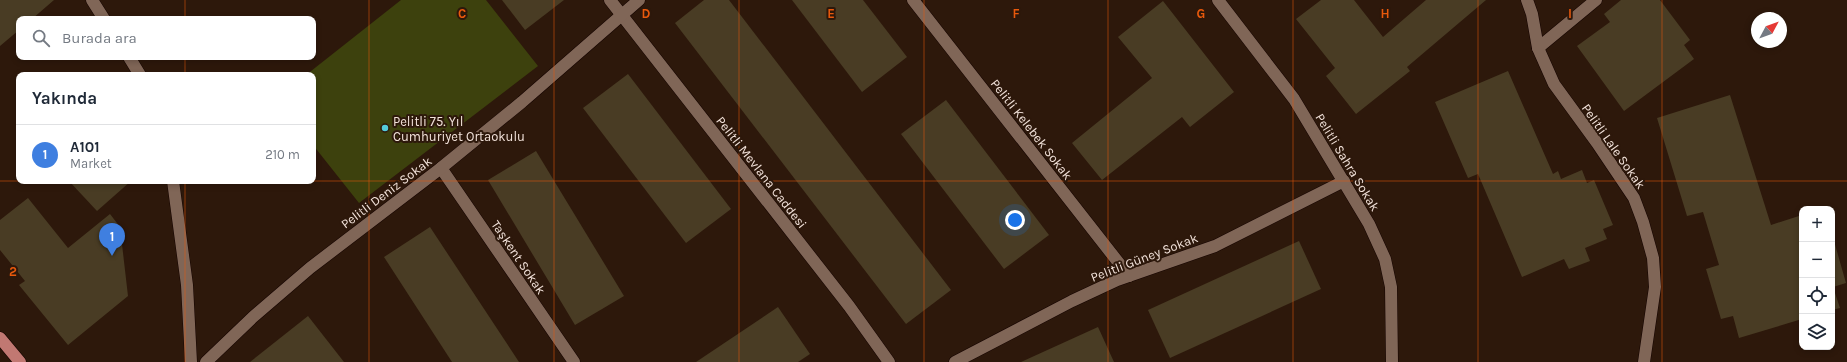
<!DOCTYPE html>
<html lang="tr">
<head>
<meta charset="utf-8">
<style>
	body { margin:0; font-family:Karla,sans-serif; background:#f6f6f7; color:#1f2937 }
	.controls { position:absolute; right:12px; bottom:12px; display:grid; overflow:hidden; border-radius:8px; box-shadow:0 2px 6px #0003 }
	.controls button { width:36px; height:36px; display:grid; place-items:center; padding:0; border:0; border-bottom:1px solid #e0e1e3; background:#fff; color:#1f2937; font:20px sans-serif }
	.compass { position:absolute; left:1751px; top:12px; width:36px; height:36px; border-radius:50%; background:#fff; box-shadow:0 2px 6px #0003; rotate:49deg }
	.you { position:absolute; left:1015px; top:220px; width:14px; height:14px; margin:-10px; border:3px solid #fff; border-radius:50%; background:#1a73e8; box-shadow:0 0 0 6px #1a73e833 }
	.badge { display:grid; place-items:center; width:26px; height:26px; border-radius:50%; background:#367281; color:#fff; font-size:13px; font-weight:700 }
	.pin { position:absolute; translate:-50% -33px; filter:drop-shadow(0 1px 2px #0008) }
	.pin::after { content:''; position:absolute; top:21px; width:14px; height:12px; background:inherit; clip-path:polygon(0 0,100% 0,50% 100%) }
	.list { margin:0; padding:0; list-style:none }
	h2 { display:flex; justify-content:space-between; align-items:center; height:52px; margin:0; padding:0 16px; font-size:17px }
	h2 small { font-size:13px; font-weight:400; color:#747a83 }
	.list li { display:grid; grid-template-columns:26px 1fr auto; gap:12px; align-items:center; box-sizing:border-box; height:60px; padding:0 16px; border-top:1px solid #e0e1e3 }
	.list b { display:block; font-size:15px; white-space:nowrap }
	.list p { margin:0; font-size:13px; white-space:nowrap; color:#747a83 }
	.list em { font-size:13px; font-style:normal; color:#747a83 }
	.icon { flex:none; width:22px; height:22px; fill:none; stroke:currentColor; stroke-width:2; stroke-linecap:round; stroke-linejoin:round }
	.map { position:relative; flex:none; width:1847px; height:362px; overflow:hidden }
	.search { position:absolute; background:#fff; box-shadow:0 2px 6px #0003; left:16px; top:16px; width:300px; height:44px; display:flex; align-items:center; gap:10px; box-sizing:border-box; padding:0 14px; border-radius:8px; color:#747a83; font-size:15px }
	.panel { position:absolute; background:#fff; box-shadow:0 2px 6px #0003; left:16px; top:72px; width:300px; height:112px; border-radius:8px }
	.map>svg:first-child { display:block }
</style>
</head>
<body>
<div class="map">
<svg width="1847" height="362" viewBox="0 0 1847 362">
	<rect width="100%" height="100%" fill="#2d180b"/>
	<!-- green -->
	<polygon fill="#3d410d" points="401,0 486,0 538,66 359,203 313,145 313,75 306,75"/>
	<!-- building -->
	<g fill="#493c24">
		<polygon points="0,0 54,0 32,19 19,19 19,30 0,46"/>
		<polygon points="502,0 564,0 525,30"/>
		<polygon points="704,0 729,0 951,290 906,324 675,23"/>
		<polygon points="792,0 863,0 907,57 862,92"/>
		<polygon points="1321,0 1354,0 1383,37 1426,0 1486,0 1407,67 1410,71 1356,114 1326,76 1335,68 1296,19"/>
		<polygon points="1621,0 1660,0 1690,40 1684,45 1694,59 1624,111 1577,46 1610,22 1604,14"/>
		<polygon points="1163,1 1234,92 1190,127 1182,117 1102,180 1072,143 1152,78 1118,37"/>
		<polygon points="1508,71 1553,174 1558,171 1561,179 1582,170 1587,183 1594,180 1613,225 1603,229 1607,239 1585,248 1590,261 1569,269 1564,259 1522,277 1478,174 1468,178 1435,102"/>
		<polygon points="628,74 731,209 686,243 583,108"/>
		<polygon points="1730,95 1771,225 1802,215 1802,319 1739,338 1733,316 1721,319 1706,269 1719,265 1703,212 1687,216 1657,118"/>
		<polygon points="946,100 1049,235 1004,269 901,134"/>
		<polygon points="536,151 624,296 575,325 488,180"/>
		<polygon points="69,181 131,181 97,211"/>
		<polygon points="28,198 68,248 110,214 120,227 128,296 68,345 19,285 25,281 0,250 0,220"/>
		<polygon points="430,227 519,362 452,362 384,257"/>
		<polygon points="1832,234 1846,283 1833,287 1840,308 1832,310"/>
		<polygon points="1299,241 1321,289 1170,358 1148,310"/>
		<polygon points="778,307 810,354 798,362 696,362"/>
		<polygon points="308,316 344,362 250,362"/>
		<polygon points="1098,327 1114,362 1021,362"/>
	</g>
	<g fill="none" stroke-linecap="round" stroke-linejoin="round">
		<defs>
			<g id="minor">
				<polyline points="92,0 104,19"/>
				<polyline points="610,0 849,306 889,362"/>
				<polyline points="913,0 1129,276"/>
				<polyline points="1218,0 1294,99 1369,224 1385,259 1391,287 1392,362"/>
				<polyline points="1527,0 1532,14 1538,48 1554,84 1597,143 1634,198 1643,222 1653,258 1655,287 1644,362"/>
				<polyline points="1538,48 1596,0"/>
				<polyline points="129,57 140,75"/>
				<polyline points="441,168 574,362"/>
				<polyline points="173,181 187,285 191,362"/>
				<polyline points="206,362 253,317 310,268 441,168 522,102 639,0"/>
				<polyline points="955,362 1072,301 1117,280 1215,246 1344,181"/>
			</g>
			<polyline id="major" points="0,338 20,362"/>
		</defs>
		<!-- minor casing -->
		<use href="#minor" stroke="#150400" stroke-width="13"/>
		<!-- major casing -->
		<use href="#major" stroke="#150400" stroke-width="13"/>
		<!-- minor -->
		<use href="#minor" stroke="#806657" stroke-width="12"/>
		<!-- major -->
		<use href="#major" stroke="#c17872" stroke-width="12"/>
	</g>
	<!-- grid -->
	<path fill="none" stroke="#e8590c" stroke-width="1" stroke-opacity="0.55" d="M185 0V19M369 0V362M554 0V362M739 0V362M924 0V362M1108 0V362M1293 0V362M1478 0V362M1662 0V362M185 57V75M0 181H19M19 181H313M185 181V362M313 181H1847"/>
	<!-- markers -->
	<circle fill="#53cbdb" stroke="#2d180b" stroke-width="1.5" cx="385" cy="128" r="4"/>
	<g text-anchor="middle" stroke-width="4" stroke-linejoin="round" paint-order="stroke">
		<!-- poi labels -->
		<g font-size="13" fill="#f3e3db" stroke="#2d180b" text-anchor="start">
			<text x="393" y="126">Pelitli 75. Yıl<tspan x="393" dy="15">Cumhuriyet Ortaokulu</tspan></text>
		</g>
		<!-- street labels -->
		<g font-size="13" fill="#f3e3db" stroke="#2d180b">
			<text transform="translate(1032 129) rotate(52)" y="5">Pelitli Kelebek Sokak</text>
			<text transform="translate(1614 146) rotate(55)" y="5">Pelitli Lale Sokak</text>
			<text transform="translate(1348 162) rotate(59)" y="5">Pelitli Sahra Sokak</text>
			<text transform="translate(762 172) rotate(52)" y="5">Pelitli Mevlana Caddesi</text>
			<text transform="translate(386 192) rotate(-37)" y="5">Pelitli Deniz Sokak</text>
			<text transform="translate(519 257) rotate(56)" y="5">Taşkent Sokak</text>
			<text transform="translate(1144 257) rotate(-21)" y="5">Pelitli Güney Sokak</text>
		</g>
	</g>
	<g font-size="13" text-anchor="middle" font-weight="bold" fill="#e8590c" stroke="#2d180b" stroke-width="4" stroke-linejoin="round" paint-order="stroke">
		<text x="462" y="18">C</text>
		<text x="646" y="18">D</text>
		<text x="831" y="18">E</text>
		<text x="1016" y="18">F</text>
		<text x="1201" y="18">G</text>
		<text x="1385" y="18">H</text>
		<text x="1570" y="18">I</text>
		<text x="13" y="276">2</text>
	</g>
</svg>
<div class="controls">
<button>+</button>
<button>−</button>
<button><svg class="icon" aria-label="locate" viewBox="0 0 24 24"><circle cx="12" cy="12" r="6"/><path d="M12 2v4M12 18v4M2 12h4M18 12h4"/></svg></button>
<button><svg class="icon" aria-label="layers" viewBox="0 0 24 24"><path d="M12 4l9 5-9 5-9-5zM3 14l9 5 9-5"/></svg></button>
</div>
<svg class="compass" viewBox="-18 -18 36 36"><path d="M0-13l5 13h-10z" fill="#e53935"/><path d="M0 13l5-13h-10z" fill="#747a83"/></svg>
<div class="you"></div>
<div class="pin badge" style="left:112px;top:256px;background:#3f7fe0">1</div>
<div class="search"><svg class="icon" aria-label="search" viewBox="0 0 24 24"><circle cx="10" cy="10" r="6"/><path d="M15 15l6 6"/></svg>Burada ara</div>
<section class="panel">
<h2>Yakında<small></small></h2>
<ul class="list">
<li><span class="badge" style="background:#3f7fe0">1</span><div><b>A101</b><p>Market</p></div><em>210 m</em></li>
</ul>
</section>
</div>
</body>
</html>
